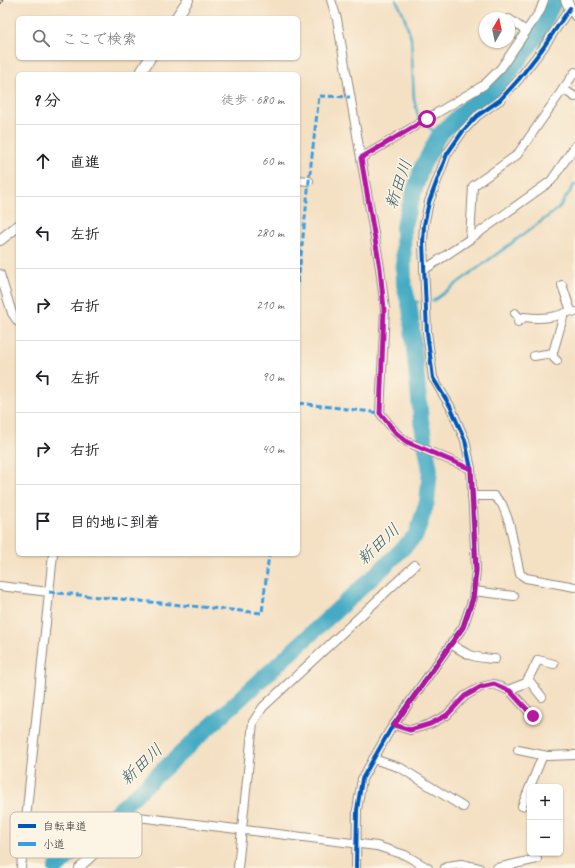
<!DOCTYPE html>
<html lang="ja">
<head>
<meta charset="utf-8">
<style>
	body { margin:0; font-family:Caveat,"Klee One",sans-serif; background:#f2f2f2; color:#202124 }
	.controls { position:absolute; right:12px; bottom:12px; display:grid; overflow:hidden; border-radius:6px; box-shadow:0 1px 3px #0004 }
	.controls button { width:36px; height:36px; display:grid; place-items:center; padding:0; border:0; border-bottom:1px solid #e0e0e0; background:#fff; color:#202124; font:20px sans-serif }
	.compass { position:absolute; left:479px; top:12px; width:36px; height:36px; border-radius:50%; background:#fff; box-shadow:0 1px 3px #0004; rotate:9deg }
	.stop { position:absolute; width:12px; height:12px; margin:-9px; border:3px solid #b5179e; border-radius:50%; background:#fff }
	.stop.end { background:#b5179e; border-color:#fff; box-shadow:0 1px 4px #0008 }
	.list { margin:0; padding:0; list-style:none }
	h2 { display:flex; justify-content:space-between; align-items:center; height:52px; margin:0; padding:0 16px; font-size:17px }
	h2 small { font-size:13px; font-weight:400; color:#757577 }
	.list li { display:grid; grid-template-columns:26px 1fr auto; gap:12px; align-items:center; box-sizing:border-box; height:72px; padding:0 16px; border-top:1px solid #e0e0e0 }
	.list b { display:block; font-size:15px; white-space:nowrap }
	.list em { font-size:13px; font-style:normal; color:#757577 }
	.icon { flex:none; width:22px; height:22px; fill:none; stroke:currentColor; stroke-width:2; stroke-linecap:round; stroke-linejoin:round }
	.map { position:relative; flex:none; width:575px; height:868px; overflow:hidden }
	.search { position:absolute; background:#fff; box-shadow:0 1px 3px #0004; left:16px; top:16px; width:284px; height:44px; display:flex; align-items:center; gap:10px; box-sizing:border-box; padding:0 14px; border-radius:6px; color:#757577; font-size:15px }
	.panel { position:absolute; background:#fff; box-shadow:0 1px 3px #0004; left:16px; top:72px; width:284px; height:484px; border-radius:6px }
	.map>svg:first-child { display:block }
</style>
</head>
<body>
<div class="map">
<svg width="575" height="868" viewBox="0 0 575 868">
	<rect width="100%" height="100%" fill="#fcf5e5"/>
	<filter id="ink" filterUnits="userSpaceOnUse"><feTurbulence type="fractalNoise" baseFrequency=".025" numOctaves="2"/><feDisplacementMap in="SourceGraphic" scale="8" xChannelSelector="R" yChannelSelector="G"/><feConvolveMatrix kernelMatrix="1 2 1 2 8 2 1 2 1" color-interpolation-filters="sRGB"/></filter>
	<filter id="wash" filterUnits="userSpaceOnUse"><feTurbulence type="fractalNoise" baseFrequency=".012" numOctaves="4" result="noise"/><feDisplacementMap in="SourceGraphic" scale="16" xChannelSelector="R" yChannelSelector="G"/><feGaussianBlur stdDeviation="0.9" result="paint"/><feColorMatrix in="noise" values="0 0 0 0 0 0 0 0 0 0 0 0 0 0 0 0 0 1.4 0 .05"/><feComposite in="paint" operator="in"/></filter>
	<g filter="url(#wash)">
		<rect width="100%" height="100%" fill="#f4e0c3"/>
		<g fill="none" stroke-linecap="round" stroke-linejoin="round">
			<!-- stream -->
			<g stroke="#44abc4" stroke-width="2.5">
				<polyline points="396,0 403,13 411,38 414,99 419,120 439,135"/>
				<polyline points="433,301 558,209 575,184"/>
				<polyline points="409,303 418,302"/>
			</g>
			<!-- river -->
			<polyline stroke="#44abc4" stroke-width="16" points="56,868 387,564 416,535 427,502 430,470 421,420 410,308 404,285 403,227 422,167 439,135 468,107 499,87 538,35 555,0"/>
		</g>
	</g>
	<g filter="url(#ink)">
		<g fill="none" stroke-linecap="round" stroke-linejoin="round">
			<defs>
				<g id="minor">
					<polyline points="331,0 337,19 380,268 385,309 380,413 396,433 407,442 471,469"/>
					<polyline points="509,19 526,31"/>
					<polyline points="563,89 575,97"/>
					<polyline points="361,158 484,85 501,68 540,11 544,0"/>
					<polyline points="298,180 309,181"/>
					<polyline points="470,239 551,181 575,146"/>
					<polyline points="424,270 470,239 473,186 517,155 575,72"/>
					<polyline points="0,274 12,313 18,322"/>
					<polyline points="562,285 571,311 575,312"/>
					<polyline points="515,313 521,320"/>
					<path d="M518 322 524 317C542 319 554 318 571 311"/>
					<polyline points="534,356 553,353"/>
					<polyline points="557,361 552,356 564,314"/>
					<polyline points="472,496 494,496 502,504 509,522 520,574 526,578 575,587"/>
					<polyline points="0,586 49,592"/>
					<polyline points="474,591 514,596"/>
					<path d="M451 644C469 656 474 658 495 659"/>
					<polyline points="528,679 542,697"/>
					<polyline points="508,690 526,683 538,660 554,664"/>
					<polyline points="394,725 410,730 430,724 447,715 465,696 481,687 494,684 510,691 533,716"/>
					<polyline points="518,750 547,756 575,755"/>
					<polyline points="373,759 401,768 463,807"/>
					<polyline points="522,806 543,755"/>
					<polyline points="21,868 53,554"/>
					<polyline points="79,868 132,820 138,817 377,846 405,855 428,868"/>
					<polyline points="238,868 253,722 263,707 415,565"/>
					<polyline points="356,868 357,810 362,779 390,730 463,627 473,598 476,570 471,469 465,440 450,406 433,378 427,332 423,243 424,225 429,202 447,154 463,131 477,116 500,100 519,79 543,48 570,8 575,16"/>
					<polyline points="445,868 448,866 461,864 479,868"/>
					<polyline points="497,868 537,859"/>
				</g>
				<g id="tertiary">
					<polyline points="566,0 570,8"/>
					<polyline points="176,18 188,0"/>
					<polyline points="140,74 150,58"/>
					<polyline points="0,240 18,226"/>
				</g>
			</defs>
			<!-- minor casing -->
			<use href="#minor" stroke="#908677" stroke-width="10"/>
			<!-- tertiary casing -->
			<use href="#tertiary" stroke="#908677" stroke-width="12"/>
			<!-- minor -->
			<use href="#minor" stroke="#fff" stroke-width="8"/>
			<!-- tertiary -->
			<use href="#tertiary" stroke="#fff" stroke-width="10"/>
			<defs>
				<polyline id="rail" points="0,2 1,0"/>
			</defs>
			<!-- rail casing -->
			<use href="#rail" stroke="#2b2b2b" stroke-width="4"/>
			<!-- rail -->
			<use href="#rail" stroke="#fcf5e5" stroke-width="2.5" stroke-dasharray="8" stroke-linecap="butt"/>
			<!-- quiet -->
			<g stroke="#3d9ce1" stroke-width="3" stroke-dasharray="6 3" stroke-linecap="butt">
				<polyline points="298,283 309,181 319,96 350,97"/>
				<polyline points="298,403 380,413"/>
				<polyline points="49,592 262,613 269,554"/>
			</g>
			<defs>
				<polyline id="cycleway" points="356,868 357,810 362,779 390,730 463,627 473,598 476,570 471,469 465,440 450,406 433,378 427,332 423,243 424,225 429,202 447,154 463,131 477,116 500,100 519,79 543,48 570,8"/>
			</defs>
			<!-- cycleway casing -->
			<use href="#cycleway" stroke="#fcf5e5" stroke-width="6"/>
			<!-- cycleway -->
			<use href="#cycleway" stroke="#0057b8" stroke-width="4"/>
		</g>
	</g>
	<g fill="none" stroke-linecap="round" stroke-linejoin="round" filter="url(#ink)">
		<!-- route -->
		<polyline stroke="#b5179e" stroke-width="5" points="427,119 361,158 380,268 384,309 380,413 396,433 407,442 471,469 476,570 473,598 463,627 394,725 410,730 430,724 447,715 465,696 481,687 494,684 510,691 533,716"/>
	</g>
	<g text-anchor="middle" stroke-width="3" stroke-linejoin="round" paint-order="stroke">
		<!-- water labels -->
		<g font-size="17" font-style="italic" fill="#355e68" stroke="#fcf5e5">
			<text transform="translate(398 184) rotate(-71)" y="6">新田川</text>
			<text transform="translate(378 544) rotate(-43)" y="6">新田川</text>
			<text transform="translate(141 764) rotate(-43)" y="6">新田川</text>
		</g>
	</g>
	<!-- legend -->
	<rect x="10" y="812" width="132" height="46" rx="6" fill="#fcf5e5" stroke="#bdb8ad" stroke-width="1"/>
	<rect x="18" y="824" width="18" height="4" fill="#0057b8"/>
	<rect x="18" y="842" width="18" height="4" fill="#3d9ce1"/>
	<g font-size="11" fill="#2b2b2b">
		<text x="43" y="830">自転車道</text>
		<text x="43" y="848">小道</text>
	</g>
</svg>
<div class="controls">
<button>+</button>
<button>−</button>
</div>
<svg class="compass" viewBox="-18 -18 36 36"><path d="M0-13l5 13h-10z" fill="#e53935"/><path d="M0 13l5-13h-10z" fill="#757577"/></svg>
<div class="stop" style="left:427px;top:119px"></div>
<div class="stop end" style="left:533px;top:716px"></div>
<div class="search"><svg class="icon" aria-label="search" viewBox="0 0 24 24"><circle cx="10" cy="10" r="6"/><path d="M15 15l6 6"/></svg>ここで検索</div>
<section class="panel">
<h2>9 分<small>徒歩 · 680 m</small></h2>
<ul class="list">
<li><svg class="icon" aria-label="ahead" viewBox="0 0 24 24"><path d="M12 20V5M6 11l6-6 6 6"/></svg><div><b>直進</b></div><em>60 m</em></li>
<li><svg class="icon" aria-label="left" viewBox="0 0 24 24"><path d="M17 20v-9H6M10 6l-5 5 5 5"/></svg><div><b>左折</b></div><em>280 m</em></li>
<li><svg class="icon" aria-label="right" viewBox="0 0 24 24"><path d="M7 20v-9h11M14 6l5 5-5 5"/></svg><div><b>右折</b></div><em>210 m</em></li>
<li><svg class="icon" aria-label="left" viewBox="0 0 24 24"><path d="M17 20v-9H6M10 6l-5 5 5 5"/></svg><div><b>左折</b></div><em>90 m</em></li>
<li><svg class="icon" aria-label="right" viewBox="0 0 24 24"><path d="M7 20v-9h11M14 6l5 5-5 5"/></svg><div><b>右折</b></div><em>40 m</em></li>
<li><svg class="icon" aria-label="arrive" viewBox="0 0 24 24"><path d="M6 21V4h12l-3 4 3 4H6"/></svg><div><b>目的地に到着</b></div></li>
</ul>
</section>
</div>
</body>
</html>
